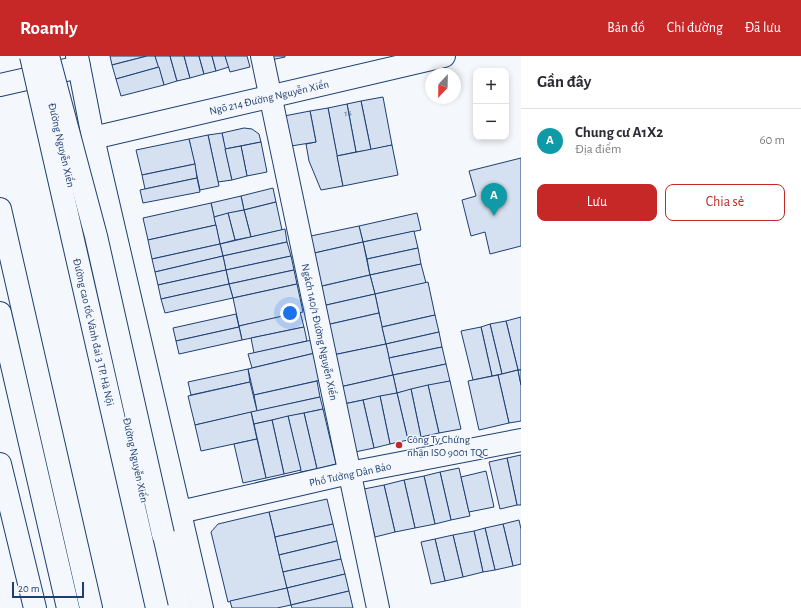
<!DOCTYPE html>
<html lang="vi">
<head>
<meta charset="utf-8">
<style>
	body { margin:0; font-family:"Alegreya Sans",sans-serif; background:#f2f2f3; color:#2b2b33 }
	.controls { position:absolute; right:12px; top:12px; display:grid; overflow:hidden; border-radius:8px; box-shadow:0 2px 6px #0003 }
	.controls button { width:36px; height:36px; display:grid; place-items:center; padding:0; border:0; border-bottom:1px solid #e1e1e2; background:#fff; color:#2b2b33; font:20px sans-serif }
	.compass { position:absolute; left:425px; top:12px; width:36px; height:36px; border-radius:50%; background:#fff; box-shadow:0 2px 6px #0003; rotate:202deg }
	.scale { position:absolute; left:12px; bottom:10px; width:72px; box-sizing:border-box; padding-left:4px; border:2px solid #1d3f73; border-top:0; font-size:11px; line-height:14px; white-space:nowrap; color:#1d3f73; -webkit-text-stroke:3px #f4f7fb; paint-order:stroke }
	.you { position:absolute; left:290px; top:257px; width:14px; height:14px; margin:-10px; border:3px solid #fff; border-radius:50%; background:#1a73e8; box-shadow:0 0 0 6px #1a73e833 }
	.badge { display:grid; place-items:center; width:26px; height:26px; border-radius:50%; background:#c62828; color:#fff; font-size:13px; font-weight:700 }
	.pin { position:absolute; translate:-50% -33px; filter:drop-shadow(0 1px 2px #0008) }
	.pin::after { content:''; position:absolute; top:21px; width:14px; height:12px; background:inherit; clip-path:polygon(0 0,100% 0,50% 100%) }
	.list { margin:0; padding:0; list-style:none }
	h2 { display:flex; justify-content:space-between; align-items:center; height:52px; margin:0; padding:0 16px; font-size:17px }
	h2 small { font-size:13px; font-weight:400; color:#7c7c81 }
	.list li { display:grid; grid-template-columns:26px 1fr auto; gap:12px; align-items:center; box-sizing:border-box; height:64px; padding:0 16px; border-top:1px solid #e1e1e2 }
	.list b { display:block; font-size:15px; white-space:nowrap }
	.list p { margin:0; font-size:13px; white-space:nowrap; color:#7c7c81 }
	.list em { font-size:13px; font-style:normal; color:#7c7c81 }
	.actions { display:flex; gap:8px; padding:12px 16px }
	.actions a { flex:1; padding:9px 0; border:1px solid #c62828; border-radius:8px; text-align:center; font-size:14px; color:#c62828 }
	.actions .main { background:#c62828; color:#fff }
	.map { position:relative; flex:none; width:521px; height:552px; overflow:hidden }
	header { display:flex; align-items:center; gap:24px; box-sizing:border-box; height:56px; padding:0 20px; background:#c62828; color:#fff }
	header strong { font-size:19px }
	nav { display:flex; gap:22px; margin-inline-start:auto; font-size:14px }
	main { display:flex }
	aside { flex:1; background:#fff }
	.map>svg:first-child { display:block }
</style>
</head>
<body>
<header>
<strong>Roamly</strong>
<nav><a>Bản đồ</a><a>Chỉ đường</a><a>Đã lưu</a></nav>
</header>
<main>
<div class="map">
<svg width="521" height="552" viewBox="0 0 521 552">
	<rect width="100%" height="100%" fill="#f4f7fb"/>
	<!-- building -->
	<g fill="#d5e0f0" stroke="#1d3f73">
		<polygon points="110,0 147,0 112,9"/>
		<polygon points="147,0 155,0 159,11 116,23 112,9"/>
		<polygon points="155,0 170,0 177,25 164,29"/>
		<polygon points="170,0 184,0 190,22 177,25"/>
		<polygon points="184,0 199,0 204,18 190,22"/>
		<polygon points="199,0 212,0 216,15 204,18"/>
		<polygon points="212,0 225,0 229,11 216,15"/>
		<polygon points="225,0 247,0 250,11 230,16"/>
		<polygon points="265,0 285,0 285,1 266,5"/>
		<polygon points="159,11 164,29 121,40 116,23"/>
		<polygon points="383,41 392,89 371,94 361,45"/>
		<polygon points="361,45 371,94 356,96 347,48"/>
		<polygon points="347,48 356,96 337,100 328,52"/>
		<polygon points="328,52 343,130 321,134 309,105 306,88 316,86 310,55"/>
		<polygon points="310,55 316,86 285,91 279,61"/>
		<polygon points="244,72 252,73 259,78 261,86 225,93 222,77"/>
		<polygon points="222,77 232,124 218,126 208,79"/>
		<polygon points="208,79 219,130 200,134 189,83"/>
		<polygon points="189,83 195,108 142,119 136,94"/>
		<polygon points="261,86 267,116 247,120 241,90"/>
		<polygon points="392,89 398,119 343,130 337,100"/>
		<polygon points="241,90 247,120 232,124 225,93"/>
		<polygon points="521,102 521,190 490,198 485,176 471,180 462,144 476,140 469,115"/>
		<polygon points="195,108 197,122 145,133 142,119"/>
		<polygon points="197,122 200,136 143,147 140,134"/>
		<polygon points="273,132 276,146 244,154 241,140"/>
		<polygon points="241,140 244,154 214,161 211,147"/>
		<polygon points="276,146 282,174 251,181 244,154"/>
		<polygon points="211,147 216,169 148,184 143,162"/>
		<polygon points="244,154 251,181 235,184 228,157"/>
		<polygon points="228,157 235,184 220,188 214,161"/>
		<polygon points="417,157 421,174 363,186 359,170"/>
		<polygon points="216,169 220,188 152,203 148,184"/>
		<polygon points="359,170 363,186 310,198 306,181"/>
		<polygon points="285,173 287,186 223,200 220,188"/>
		<polygon points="414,175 418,192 367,203 363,186"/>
		<polygon points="287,186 291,200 226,214 223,200"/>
		<polygon points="363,186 370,219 318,231 310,198"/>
		<polygon points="220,188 223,200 155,216 152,203"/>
		<polygon points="418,192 421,208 370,219 367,203"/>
		<polygon points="223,200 226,214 158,229 155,216"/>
		<polygon points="291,200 294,214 229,228 226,214"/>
		<polygon points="421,208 426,227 375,238 370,219"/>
		<polygon points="226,214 229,228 161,243 158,229"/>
		<polygon points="294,214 297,228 233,242 229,228"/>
		<polygon points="370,219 375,238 322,250 318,231"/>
		<polygon points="428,226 435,259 382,271 375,238"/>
		<polygon points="229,228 233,242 165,257 161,243"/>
		<polygon points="297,228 303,256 239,270 233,242"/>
		<polygon points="375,238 379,257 326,269 322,250"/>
		<polygon points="300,256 304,271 242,284 239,270"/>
		<polygon points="379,257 386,288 333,299 326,269"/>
		<polygon points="236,258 239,271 176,285 173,272"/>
		<polygon points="435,259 439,276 386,288 382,271"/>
		<polygon points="521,261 521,314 518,314 506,265"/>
		<polygon points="506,265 518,314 502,318 490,268"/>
		<polygon points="490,268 502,318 492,320 481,271"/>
		<polygon points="239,271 242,284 179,298 176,285"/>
		<polygon points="304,271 307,285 254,297 251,282"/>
		<polygon points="481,271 492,320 473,324 461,275"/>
		<polygon points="439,276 442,291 389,302 386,288"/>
		<polygon points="312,284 315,297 252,312 248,298"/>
		<polygon points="386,288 393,319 340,331 333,299"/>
		<polygon points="442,291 446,308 393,319 389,302"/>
		<polygon points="315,297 321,324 254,339 248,313"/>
		<polygon points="446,308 450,325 397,337 393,319"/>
		<polygon points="248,313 250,326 191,339 188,326"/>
		<polygon points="518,314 521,329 521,365 509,367 498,319"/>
		<polygon points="518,314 521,314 521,329"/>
		<polygon points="393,319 397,337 344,348 340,331"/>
		<polygon points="498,319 509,367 479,374 468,325"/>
		<polygon points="317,325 320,341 257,355 254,339"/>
		<polygon points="450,325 461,373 439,377 428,329"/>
		<polygon points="250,326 257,355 195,369 188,340"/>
		<polygon points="428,329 439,377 421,381 411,333"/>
		<polygon points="411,333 421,381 408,384 397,337"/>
		<polygon points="397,337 408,384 390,388 380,340"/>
		<polygon points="380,340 390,388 374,392 363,344"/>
		<polygon points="320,341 323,353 254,368 251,356"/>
		<polygon points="363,344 374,392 355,396 344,348"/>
		<polygon points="323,353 336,408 317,413 304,357"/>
		<polygon points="251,356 257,383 201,395 195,369"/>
		<polygon points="304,357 317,413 301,416 288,360"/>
		<polygon points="288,360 301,414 284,418 272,364"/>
		<polygon points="272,364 284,418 266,422 254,368"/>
		<polygon points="257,383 266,422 243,427 234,388"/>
		<polygon points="521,399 521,449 517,449 507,402"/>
		<polygon points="507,402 517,449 500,453 489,406"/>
		<polygon points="459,412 470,460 451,464 440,416"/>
		<polygon points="486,415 494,451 469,456 461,421"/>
		<polygon points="440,416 451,464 435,468 424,420"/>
		<polygon points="424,420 435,468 415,472 404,424"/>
		<polygon points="404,424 415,472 395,476 384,429"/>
		<polygon points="384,429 395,476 375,481 364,433"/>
		<polygon points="327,443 333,468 275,481 269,456"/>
		<polygon points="269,456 287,532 228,546 211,476 218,468"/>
		<polygon points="519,464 521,473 521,508 513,510 503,468"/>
		<polygon points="333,468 337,485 279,499 275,481"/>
		<polygon points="503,468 513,510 495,514 485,472"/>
		<polygon points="485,472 495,514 483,516 474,475"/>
		<polygon points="474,475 483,516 463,521 453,479"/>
		<polygon points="453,479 463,521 445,525 435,483"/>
		<polygon points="435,483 445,525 431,528 421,486"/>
		<polygon points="337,485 341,503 283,516 279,499"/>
		<polygon points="341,503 345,518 287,532 283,516"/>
		<polygon points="345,518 349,535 291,549 287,532"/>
		<polygon points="287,532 291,549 277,552 232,552 230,545"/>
		<polygon points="349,535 353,552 292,552 291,549"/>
	</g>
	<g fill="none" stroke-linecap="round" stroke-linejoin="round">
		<defs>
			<g id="minor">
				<polyline points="262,0 378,552"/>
				<polyline points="93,82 444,0"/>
				<polyline points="180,456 349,417 521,384"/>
			</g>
			<g id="major">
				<polyline points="77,0 93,82 202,552"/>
				<polyline points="0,29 79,11"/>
				<polyline points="76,148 111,297"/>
				<polyline points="0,408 35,552"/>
				<polyline points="146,450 168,552"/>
			</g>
			<g id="highway">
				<polyline points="0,153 91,552"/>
				<polyline points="0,257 68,552"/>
				<polyline points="163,478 180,552"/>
			</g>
		</defs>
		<!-- minor casing -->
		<use href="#minor" stroke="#1d3f73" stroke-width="24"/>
		<!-- major casing -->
		<use href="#major" stroke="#1d3f73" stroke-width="24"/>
		<!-- highway casing -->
		<use href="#highway" stroke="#1d3f73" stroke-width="24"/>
		<!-- minor -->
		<use href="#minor" stroke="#f4f7fb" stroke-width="22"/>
		<!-- major -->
		<use href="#major" stroke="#f4f7fb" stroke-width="22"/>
		<!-- highway -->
		<use href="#highway" stroke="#f4f7fb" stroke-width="22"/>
		<defs>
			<g id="highway-bridge">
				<polyline points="31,0 157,552"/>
				<polyline points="48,0 96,180 163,478"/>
			</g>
		</defs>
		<!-- highway-bridge casing -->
		<use href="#highway-bridge" stroke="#1d3f73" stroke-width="24" stroke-linecap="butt"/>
		<!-- highway-bridge -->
		<use href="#highway-bridge" stroke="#f4f7fb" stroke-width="22"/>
	</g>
	<!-- markers -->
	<circle fill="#c62828" stroke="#f4f7fb" stroke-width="1.5" cx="399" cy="389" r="4"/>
	<g text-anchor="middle" stroke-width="3" stroke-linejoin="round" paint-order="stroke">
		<!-- number labels -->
		<g font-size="9" fill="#4b6792">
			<text x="348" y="60">16</text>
		</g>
		<!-- street labels -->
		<g font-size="11" fill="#1d3f73" stroke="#f4f7fb">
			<text transform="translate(269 41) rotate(-13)" y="4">Ngõ 214 Đường Nguyễn Xiển</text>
			<text transform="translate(62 89) rotate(77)" y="4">Đường Nguyễn Xiển</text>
			<text transform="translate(94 276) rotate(77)" y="4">Đường cao tốc Vành đai 3 TP. Hà Nội</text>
			<text transform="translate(320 276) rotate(78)" y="4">Ngách 140/1 Đường Nguyễn Xiển</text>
			<text transform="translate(136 404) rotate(78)" y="4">Đường Nguyễn Xiển</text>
			<text transform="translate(350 418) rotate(-12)" y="4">Phố Tưởng Dân Bảo</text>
		</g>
		<!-- poi labels -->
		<g font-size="11" fill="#1d3f73" stroke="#f4f7fb" text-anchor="start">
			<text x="407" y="387">Công Ty Chứng<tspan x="407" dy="13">nhận ISO 9001 TQC</tspan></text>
		</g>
	</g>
</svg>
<div class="controls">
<button>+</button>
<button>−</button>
</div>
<svg class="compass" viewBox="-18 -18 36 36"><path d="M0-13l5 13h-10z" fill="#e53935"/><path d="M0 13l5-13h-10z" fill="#7c7c81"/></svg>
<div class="scale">20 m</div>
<div class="you"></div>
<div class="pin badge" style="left:494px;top:160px;background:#0f9aa8">A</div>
</div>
<aside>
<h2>Gần đây<small></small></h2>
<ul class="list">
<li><span class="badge" style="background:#0f9aa8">A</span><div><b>Chung cư A1X2</b><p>Địa điểm</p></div><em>60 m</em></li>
</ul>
<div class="actions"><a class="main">Lưu</a><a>Chia sẻ</a></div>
</aside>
</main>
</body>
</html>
